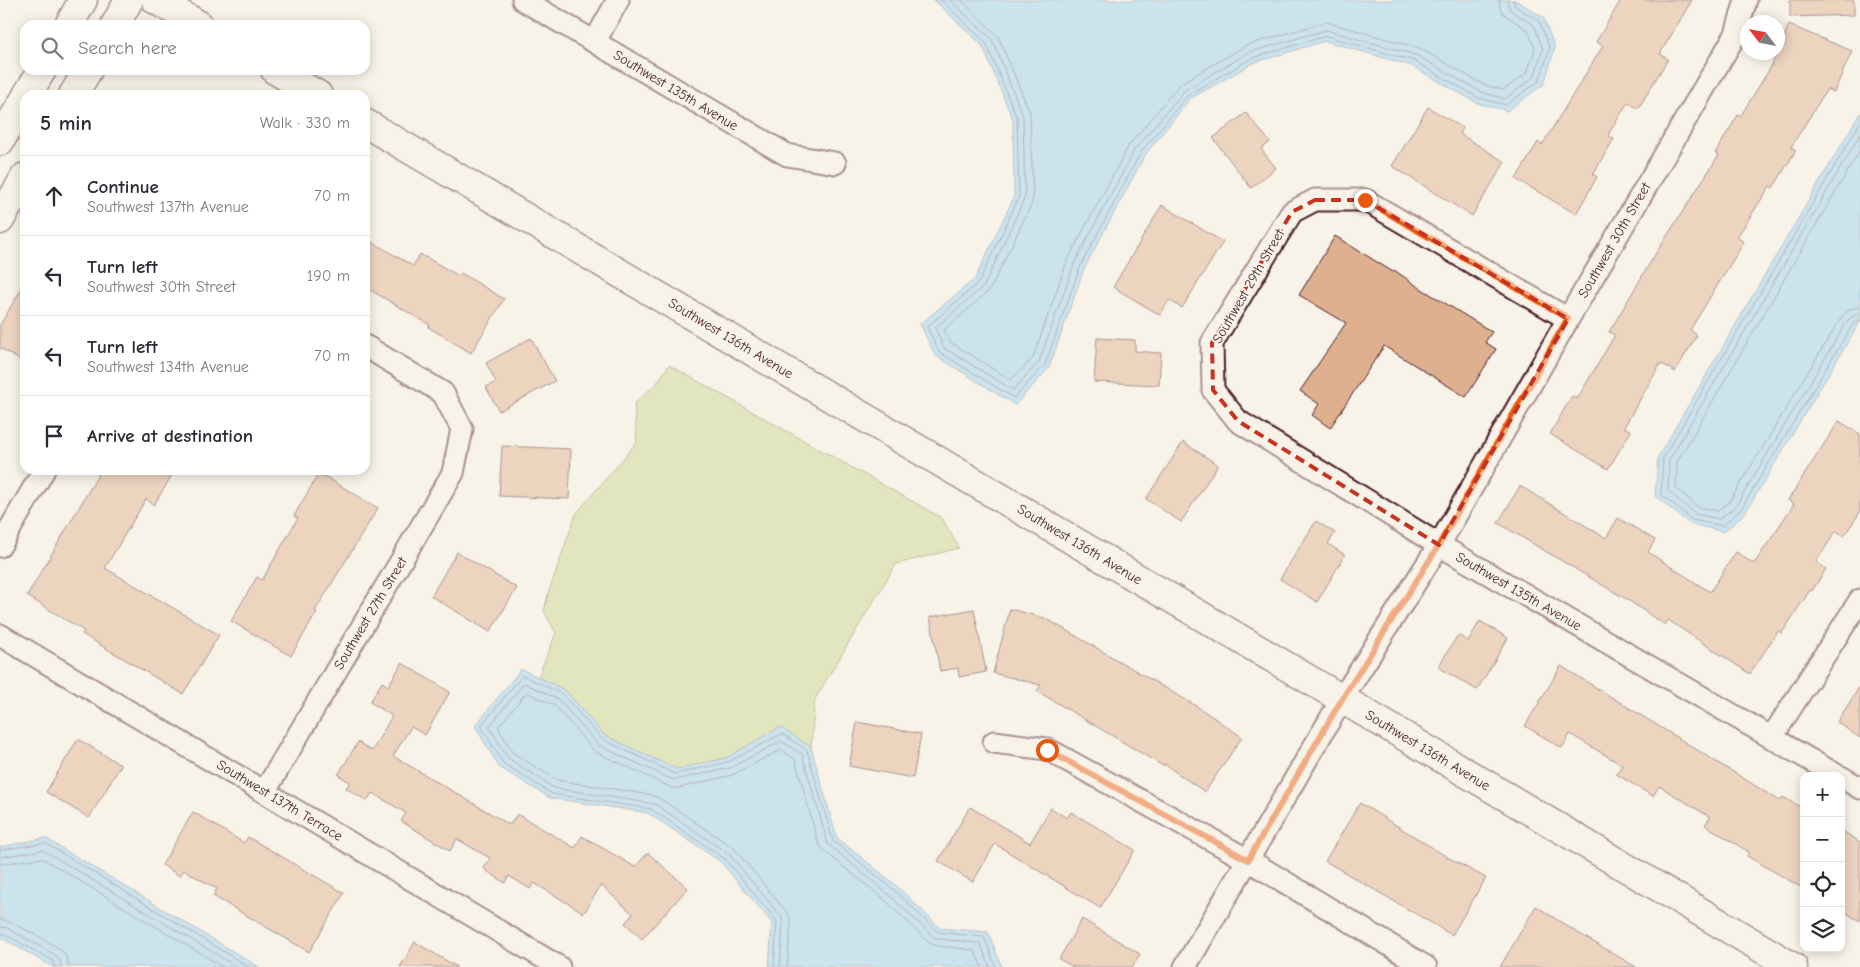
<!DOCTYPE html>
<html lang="en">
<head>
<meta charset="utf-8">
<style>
	body { margin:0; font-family:"Comic Neue",sans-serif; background:#f7f7f7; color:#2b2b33 }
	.controls { position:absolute; right:15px; bottom:15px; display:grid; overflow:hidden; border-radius:10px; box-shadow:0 2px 12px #0003 }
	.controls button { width:45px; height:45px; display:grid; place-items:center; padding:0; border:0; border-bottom:1px solid #e1e1e2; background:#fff; color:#2b2b33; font:25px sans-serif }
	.compass { position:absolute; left:1740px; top:15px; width:45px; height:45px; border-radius:50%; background:#fff; box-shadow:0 2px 12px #0003; rotate:302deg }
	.stop { position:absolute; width:15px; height:15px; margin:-11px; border:4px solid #ea580c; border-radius:50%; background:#fff }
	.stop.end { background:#ea580c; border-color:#fff; box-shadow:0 1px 5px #0008 }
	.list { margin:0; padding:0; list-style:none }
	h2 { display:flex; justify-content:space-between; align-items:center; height:65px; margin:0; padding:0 20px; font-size:21px }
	h2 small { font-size:16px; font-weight:400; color:#7c7c81 }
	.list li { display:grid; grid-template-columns:32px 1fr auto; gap:15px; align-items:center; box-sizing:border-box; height:80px; padding:0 20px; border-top:1px solid #e1e1e2 }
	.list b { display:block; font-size:19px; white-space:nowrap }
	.list p { margin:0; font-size:16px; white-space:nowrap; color:#7c7c81 }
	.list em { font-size:16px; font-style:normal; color:#7c7c81 }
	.icon { flex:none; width:28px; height:28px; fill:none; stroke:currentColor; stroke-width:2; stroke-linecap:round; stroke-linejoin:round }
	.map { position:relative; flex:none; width:1860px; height:967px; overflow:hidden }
	.search { position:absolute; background:#fff; box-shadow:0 2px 12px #0003; left:20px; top:20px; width:350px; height:55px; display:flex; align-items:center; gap:12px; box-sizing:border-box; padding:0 18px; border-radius:15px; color:#7c7c81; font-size:19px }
	.panel { position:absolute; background:#fff; box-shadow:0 2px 12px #0003; left:20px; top:90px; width:350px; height:385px; border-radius:15px }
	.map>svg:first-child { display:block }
</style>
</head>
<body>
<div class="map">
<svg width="1860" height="967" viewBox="0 0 1860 967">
	<rect width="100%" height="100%" fill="#f7f3e8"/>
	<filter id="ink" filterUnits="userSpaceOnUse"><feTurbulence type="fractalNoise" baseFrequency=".02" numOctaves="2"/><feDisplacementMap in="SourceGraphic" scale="10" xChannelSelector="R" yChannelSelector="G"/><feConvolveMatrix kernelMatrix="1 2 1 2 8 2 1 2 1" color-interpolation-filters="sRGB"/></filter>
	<g filter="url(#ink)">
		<!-- green -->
		<polygon fill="#c7d88c" stroke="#887c5c" points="669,365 942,518 959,548 896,564 815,699 811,747 780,727 726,758 676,769 604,735 565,690 538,677 556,633 544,611 548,594 576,514 637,442 634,404 657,383"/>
		<!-- water -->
		<g fill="#93d0f4" stroke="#7689a4">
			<polygon points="934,0 1515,0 1543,17 1555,48 1544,84 1507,111 1477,103 1412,66 1325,41 1253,63 1190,99 1145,155 1084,269 1049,368 1015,405 935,355 920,324 975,279 1014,197 1013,120 982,45"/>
			<polygon points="1860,113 1860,322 1745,513 1724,532 1690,524 1655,496 1658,457"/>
			<polygon points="521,669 565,690 604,735 676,769 726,758 780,727 811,747 837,838 896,885 940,928 988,932 1002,967 769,967 772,923 721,862 648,813 550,798 499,767 475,726"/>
			<polygon points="45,838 259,967 53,967 0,937 0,847"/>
		</g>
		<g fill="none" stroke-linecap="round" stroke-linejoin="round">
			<!-- shore -->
			<g stroke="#67667b" stroke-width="1">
				<polyline points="941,0 986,43 1017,118 1019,197 979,282 927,327 939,352 1014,398 1045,365 1080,267 1141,152 1188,95 1252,58 1326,36 1414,61 1479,98 1506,105 1539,81 1550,49 1539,21 1515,6 1513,0"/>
				<polyline points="950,0 992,39 1023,116 1025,197 984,286 935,328 944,348 1013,390 1039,362 1074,264 1135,149 1185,90 1250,52 1326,30 1416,55 1481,92 1505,99 1534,77 1543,49 1534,25 1510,10 1507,0"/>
				<polyline points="961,0 998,36 1030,113 1033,197 1031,205 990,290 944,330 950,342 1011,380 1033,358 1067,261 1129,145 1181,83 1247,45 1326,22 1419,48 1484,85 1503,90 1527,73 1535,49 1528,30 1505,15 1500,9 1499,0"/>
				<polyline points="1860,123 1663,458 1661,494 1692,520 1723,526 1741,509 1853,324 1860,321"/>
				<polyline points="1860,135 1669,460 1668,491 1695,514 1719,519 1736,506 1848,320 1853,316 1860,314"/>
				<polyline points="1860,150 1677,462 1676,488 1698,507 1718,511 1730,501 1842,316 1850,309 1860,307"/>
				<polyline points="0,850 45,843 249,967"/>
				<polyline points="0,857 43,850 237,967"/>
				<polyline points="0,864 42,858 223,967"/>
				<path d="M0 919C10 920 56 945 63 952 67 957 68 961 69 967"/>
				<polyline points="0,927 7,928 55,955 60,961 61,967"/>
				<polyline points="0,933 4,934 52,960 55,967"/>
				<polyline points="774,967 777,921 725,859 651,809 552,794 503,763 481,726 522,676 524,676 562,694 602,739 675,774 728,762 782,734 807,750 833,841 893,889 938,932 984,937 996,967"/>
				<polyline points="780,967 783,924 782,918 729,854 655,804 554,788 508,758 489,727 523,684 526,684 558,699 598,745 673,780 730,768 781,741 802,754 828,844 888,894 934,937 939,939 980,943 990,967"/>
				<polyline points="787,967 791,924 789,915 734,848 659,798 651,795 557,780 513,753 498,727 525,694 528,693 554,705 594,751 672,788 680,788 732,775 781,750 795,759 818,842 823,850 884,899 929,943 938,946 974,950 982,967"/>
			</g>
		</g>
		<!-- building -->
		<g fill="#deb08f" stroke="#4a1f2b">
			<polygon points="1621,0 1692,0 1660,54 1668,59 1638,109 1628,102 1608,135 1614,139 1593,174 1597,177 1576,214 1516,179 1538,142 1542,145 1603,46 1596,42"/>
			<polygon points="1790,0 1854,0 1854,15 1790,17"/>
			<polygon points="1789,25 1852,51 1834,92 1827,89 1791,147 1796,150 1773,188 1770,186 1737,237 1744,242 1690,330 1697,335 1675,372 1661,363 1624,427 1631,431 1608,469 1550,434 1572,396 1577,399 1615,335 1609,332 1656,253 1719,155 1715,153 1738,115 1740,117 1772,65"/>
			<polygon points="1428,107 1463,128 1460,134 1505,162 1472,216 1392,166"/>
			<polygon points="1246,113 1270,142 1261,149 1276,168 1251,188 1213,138"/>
			<polygon points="1162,205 1223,242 1182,308 1169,300 1160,315 1113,287"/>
			<polygon points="1335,236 1393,272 1394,270 1417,286 1492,332 1485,342 1496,349 1466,397 1384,346 1330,428 1312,415 1319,404 1300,391 1346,323 1299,295"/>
			<polygon points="365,238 413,266 420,254 459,276 461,273 504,299 471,353 428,327 430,325 365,287"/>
			<polygon points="25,283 25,363 0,348 0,325"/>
			<polygon points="531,338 555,381 499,411 486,387 496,382 486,363"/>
			<polygon points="1097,338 1135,340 1135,351 1161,353 1159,385 1094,382"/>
			<polygon points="1839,421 1860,434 1860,512 1844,536 1836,531 1816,562 1826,569 1812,591 1810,590 1782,633 1778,631 1750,674 1668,620 1665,625 1631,602 1498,523 1520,486 1606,538 1618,518 1655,540 1648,552 1710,592 1736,552 1754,564 1794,504 1788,500"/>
			<polygon points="1183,442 1218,465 1181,522 1146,499"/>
			<polygon points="502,446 571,449 569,499 499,496"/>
			<polygon points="101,470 175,470 154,505 146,499 105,568 219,635 183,694 82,634 84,631 27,596"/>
			<polygon points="319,473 378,508 315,611 317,612 291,656 231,621 257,577 262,580 298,518 294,516"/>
			<polygon points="1316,521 1335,533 1328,544 1345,555 1317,602 1280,579"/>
			<polygon points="457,552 517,588 490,632 431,596"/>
			<polygon points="974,609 986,672 959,677 958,668 940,671 930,617"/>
			<polygon points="1010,609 1045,618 1198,707 1242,737 1205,792 1164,764 1163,766 1037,691 1041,685 993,673"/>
			<polygon points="1480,621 1508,638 1477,690 1438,667 1458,635 1468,641"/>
			<polygon points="402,663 450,692 425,735 411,727 393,756 510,825 517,814 575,848 582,836 635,867 648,853 688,888 642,939 625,923 633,914 601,885 584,913 534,883 530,889 509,876 505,883 484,869 490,858 457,839 450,851 401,821 406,813 372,793 367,801 346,788 350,782 338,775 358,742 372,751 392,716 370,702 382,682 388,686"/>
			<polygon points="1561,666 1780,801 1783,797 1804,809 1804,889 1747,856 1749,852 1705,825 1710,817 1659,786 1653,796 1616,774 1622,765 1570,734 1562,748 1525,726"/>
			<polygon points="1860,686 1860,738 1837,722"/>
			<polygon points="857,722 921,734 913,778 849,766"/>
			<polygon points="78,739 121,765 89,818 46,792"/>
			<polygon points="1360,803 1449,858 1486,878 1452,935 1325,861"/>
			<polygon points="970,807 1030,843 1051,808 1067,818 1071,812 1135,850 1100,908 995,844 973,882 938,861"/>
			<polygon points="193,812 244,843 248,837 344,893 309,952 213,896 217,889 184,870 180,876 162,865"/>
			<polygon points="1841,830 1860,842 1860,921 1841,910"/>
			<polygon points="1536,906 1573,930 1636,967 1500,967"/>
			<polygon points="1082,919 1140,954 1132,967 1073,967 1059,959"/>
			<polygon points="415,942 457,967 400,967"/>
		</g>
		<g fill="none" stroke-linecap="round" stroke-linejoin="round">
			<defs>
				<g id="minor">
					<polyline points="523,0 787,155 835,163"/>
					<polyline points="595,41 618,0"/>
					<polyline points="1568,319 1365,200 1315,200 1292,212 1212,343 1213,390 1238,421 1439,545 1838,776"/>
					<polyline points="0,546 44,470"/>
					<polyline points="0,635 559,967"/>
					<polyline points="1772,737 1860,600"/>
					<polyline points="994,742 1047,749 1248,860 1426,967"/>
					<polyline points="1841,777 1860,788"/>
					<polyline points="265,791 453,473 462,429 443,393 365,346"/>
					<polyline points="1185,967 1342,699 1439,545 1568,319 1736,34 1746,0"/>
				</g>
				<g id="tertiary">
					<polyline points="156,0 199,25"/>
					<polyline points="69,25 83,0"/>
					<polyline points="115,25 129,0"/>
					<polyline points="275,70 318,95"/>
					<polyline points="27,95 42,70"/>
					<polyline points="73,95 88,70"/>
					<polyline points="365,123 1342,699 1793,967"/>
					<polyline points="0,141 25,99"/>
					<polyline points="0,220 25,177"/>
				</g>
			</defs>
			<!-- minor casing -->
			<use href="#minor" stroke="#4a1f2b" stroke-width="25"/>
			<!-- tertiary casing -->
			<use href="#tertiary" stroke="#4a1f2b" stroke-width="31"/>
			<!-- minor -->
			<use href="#minor" stroke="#f7f3e8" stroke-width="21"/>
			<!-- tertiary -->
			<use href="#tertiary" stroke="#f7f3e8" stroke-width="28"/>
		</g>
	</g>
	<g fill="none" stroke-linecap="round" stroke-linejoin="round" filter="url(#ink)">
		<!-- route -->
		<polyline stroke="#ea580c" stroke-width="6" points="1047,750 1248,860 1342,699 1439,545 1568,318 1365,200"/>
	</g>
	<!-- marked area -->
	<path d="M0 0H1860V967H0ZM1315 200H1365L1568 319 1439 545 1238 421 1213 390 1212 343 1292 212Z" fill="#f7f3e8" fill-opacity=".55" fill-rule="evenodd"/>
	<path fill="none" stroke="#c8321e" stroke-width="4" stroke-dasharray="10 6" stroke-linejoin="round" d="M1315 200H1365L1568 319 1439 545 1238 421 1213 390 1212 343 1292 212Z"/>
	<g text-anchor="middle" stroke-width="4" stroke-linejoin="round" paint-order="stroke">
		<!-- street labels -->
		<g font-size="14" fill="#4a1f2b" stroke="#f7f3e8">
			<text transform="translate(676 90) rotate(31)" y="5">Southwest 135th Avenue</text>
			<text transform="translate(1614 240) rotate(-60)" y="5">Southwest 30th Street</text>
			<text transform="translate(1248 286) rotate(-60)" y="5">Southwest 29th Street</text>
			<text transform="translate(731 338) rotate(31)" y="5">Southwest 136th Avenue</text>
			<text transform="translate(1080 544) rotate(31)" y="5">Southwest 136th Avenue</text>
			<text transform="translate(1519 591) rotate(30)" y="5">Southwest 135th Avenue</text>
			<text transform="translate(370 613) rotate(-59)" y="5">Southwest 27th Street</text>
			<text transform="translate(1428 750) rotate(31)" y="5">Southwest 136th Avenue</text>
			<text transform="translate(280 800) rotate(31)" y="5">Southwest 137th Terrace</text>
		</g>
	</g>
</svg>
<div class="controls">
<button>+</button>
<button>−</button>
<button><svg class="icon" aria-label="locate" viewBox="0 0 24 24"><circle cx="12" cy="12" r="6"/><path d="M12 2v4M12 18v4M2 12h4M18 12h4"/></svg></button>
<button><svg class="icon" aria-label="layers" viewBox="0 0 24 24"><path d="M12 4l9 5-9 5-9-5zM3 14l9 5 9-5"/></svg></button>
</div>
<svg class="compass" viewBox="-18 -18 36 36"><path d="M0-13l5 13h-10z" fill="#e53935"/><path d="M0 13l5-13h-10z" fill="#7c7c81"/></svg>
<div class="stop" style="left:1047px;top:750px"></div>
<div class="stop end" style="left:1365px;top:200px"></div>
<div class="search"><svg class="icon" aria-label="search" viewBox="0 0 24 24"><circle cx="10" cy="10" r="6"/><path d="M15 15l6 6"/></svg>Search here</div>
<section class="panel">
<h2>5 min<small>Walk · 330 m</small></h2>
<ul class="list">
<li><svg class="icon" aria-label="ahead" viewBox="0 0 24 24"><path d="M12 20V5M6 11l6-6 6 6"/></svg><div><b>Continue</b><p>Southwest 137th Avenue</p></div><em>70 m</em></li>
<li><svg class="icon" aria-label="left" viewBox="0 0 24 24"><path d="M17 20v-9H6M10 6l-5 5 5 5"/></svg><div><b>Turn left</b><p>Southwest 30th Street</p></div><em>190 m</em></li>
<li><svg class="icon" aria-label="left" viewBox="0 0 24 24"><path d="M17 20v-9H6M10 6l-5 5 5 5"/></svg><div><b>Turn left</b><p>Southwest 134th Avenue</p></div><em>70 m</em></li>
<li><svg class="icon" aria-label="arrive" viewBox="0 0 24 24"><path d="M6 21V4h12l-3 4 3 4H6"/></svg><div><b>Arrive at destination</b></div></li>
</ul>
</section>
</div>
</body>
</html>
